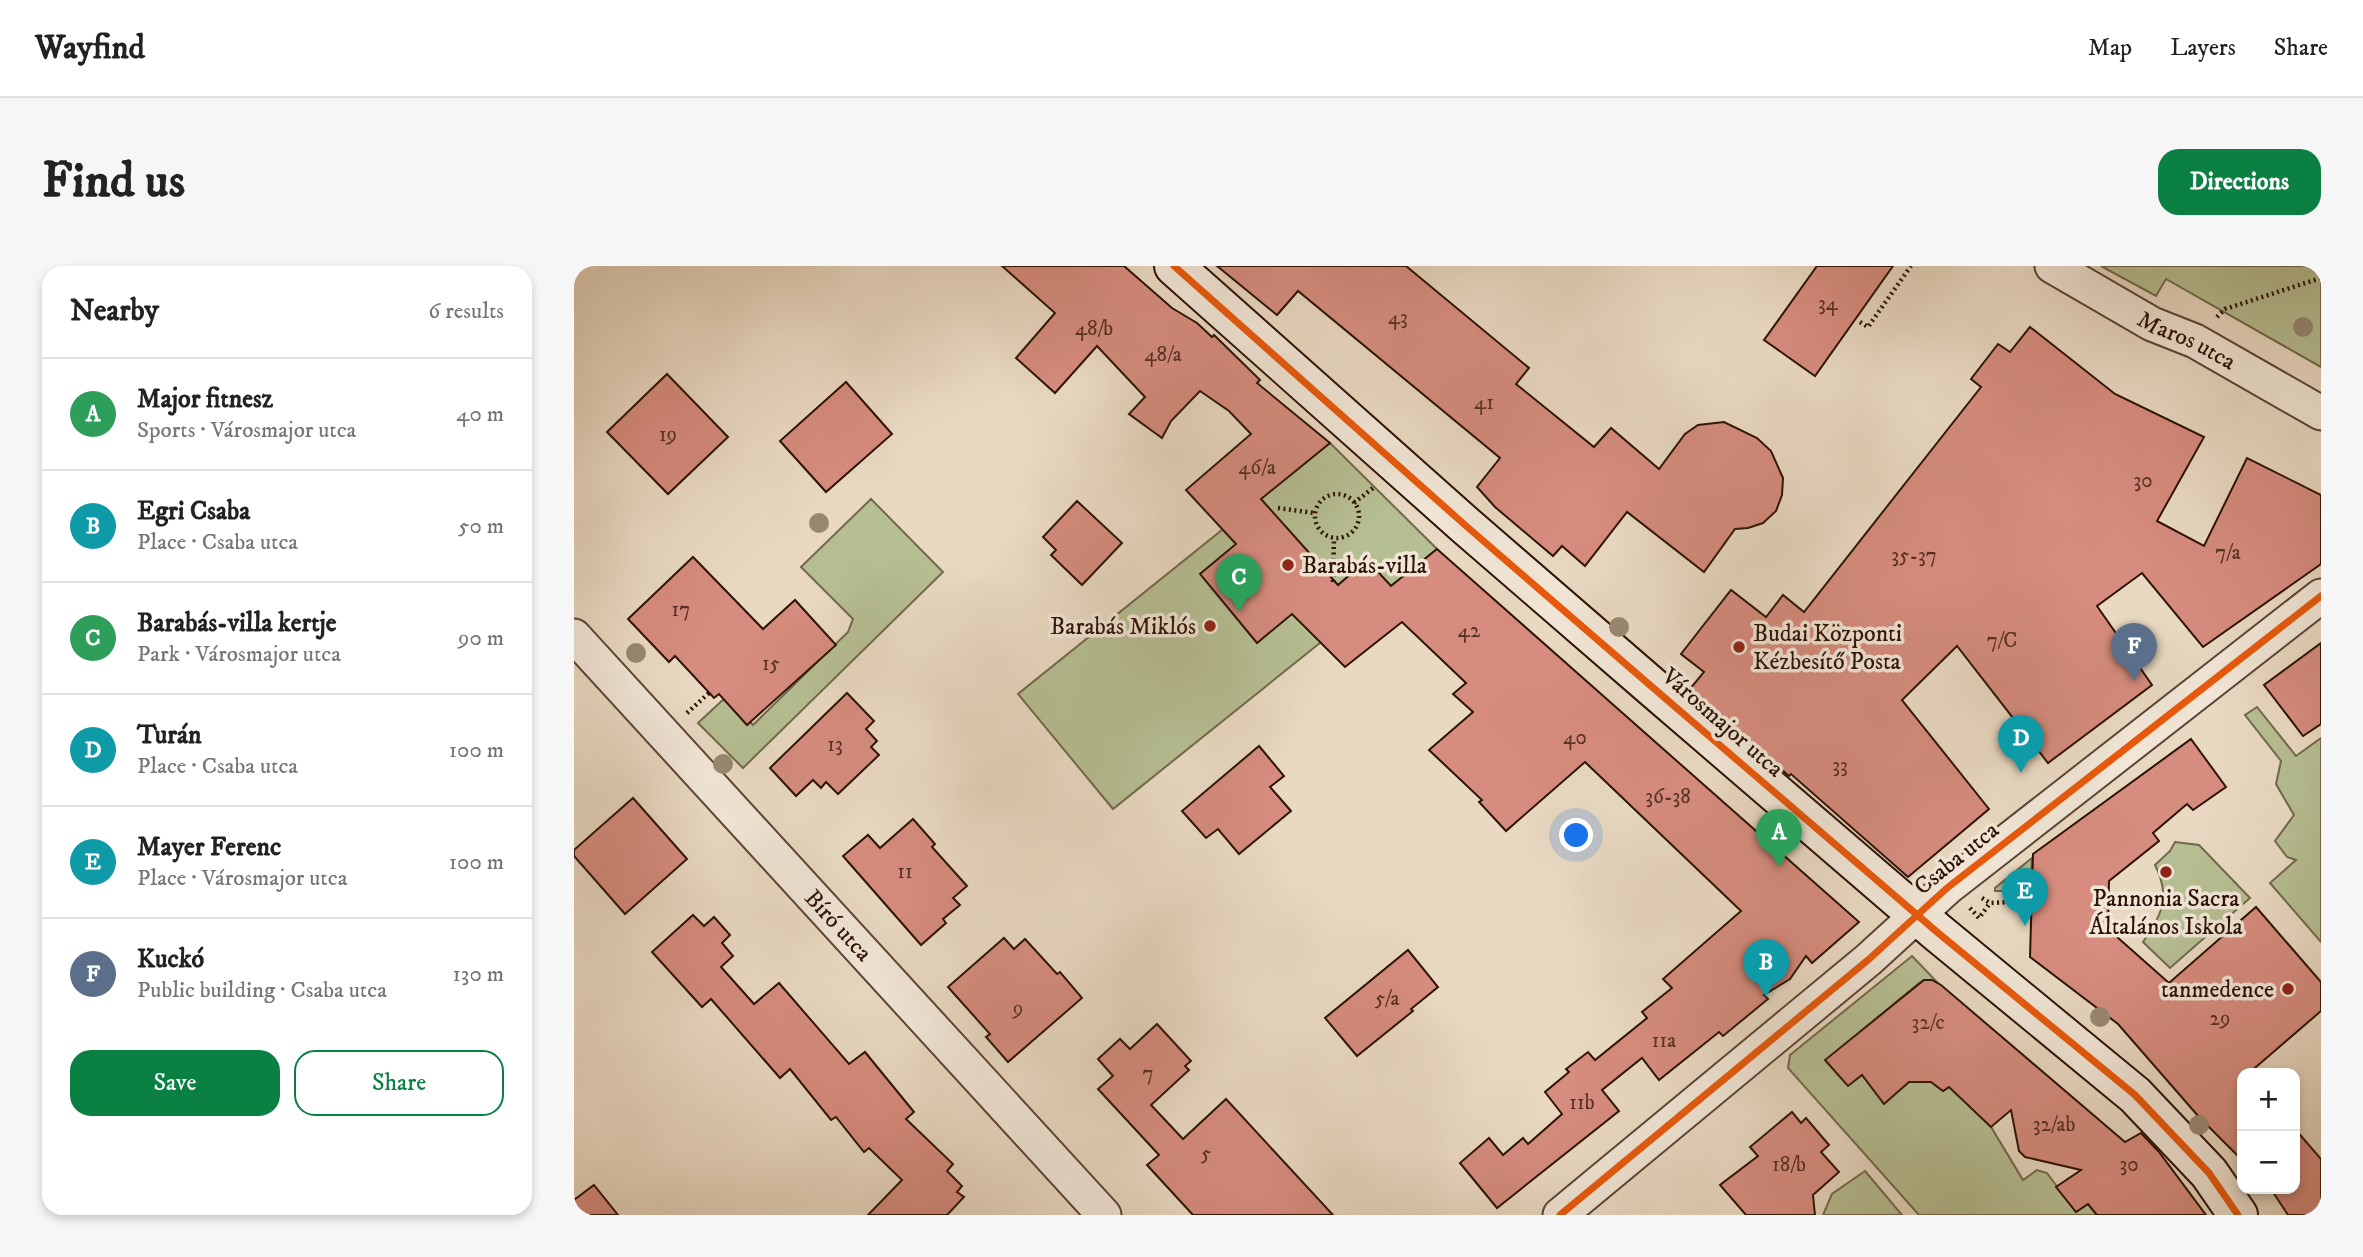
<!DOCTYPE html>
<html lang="en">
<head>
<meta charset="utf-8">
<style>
	body { margin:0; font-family:"IM FELL DW Pica",serif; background:#f6f6f6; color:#222 }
	.controls { position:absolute; right:21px; bottom:21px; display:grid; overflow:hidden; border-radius:14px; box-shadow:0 4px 10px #0003 }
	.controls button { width:63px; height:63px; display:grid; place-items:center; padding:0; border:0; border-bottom:2px solid #e0e0e0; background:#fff; color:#222; font:35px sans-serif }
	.you { position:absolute; left:1003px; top:570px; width:24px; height:24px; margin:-18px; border:5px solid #fff; border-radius:50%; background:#1a73e8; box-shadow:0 0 0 10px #1a73e833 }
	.badge { display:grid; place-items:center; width:46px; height:46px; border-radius:50%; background:#0b8043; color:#fff; font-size:23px; font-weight:700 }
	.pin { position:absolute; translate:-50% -58px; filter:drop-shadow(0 2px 4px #0008) }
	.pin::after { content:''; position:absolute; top:37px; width:24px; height:21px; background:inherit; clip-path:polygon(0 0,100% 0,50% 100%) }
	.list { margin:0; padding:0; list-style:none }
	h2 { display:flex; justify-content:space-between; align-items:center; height:91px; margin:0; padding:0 28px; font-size:30px }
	h2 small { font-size:23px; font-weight:400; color:#767676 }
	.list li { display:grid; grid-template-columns:46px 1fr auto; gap:21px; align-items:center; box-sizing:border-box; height:112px; padding:0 28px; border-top:2px solid #e0e0e0 }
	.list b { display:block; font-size:26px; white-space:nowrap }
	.list p { margin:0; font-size:23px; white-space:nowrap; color:#767676 }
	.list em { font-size:23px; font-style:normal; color:#767676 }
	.actions { display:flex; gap:14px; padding:21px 28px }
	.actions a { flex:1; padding:16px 0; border:2px solid #0b8043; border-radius:21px; text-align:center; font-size:24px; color:#0b8043 }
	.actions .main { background:#0b8043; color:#fff }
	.map { position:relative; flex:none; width:1747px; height:949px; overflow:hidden; border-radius:21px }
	header { display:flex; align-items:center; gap:42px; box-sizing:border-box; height:98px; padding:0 35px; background:#fff; border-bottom:2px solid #e0e0e0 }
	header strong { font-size:33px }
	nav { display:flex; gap:38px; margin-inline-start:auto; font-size:24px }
	.intro { display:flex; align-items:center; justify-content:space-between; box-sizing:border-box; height:168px; padding:0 42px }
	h1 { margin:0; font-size:49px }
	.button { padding:18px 32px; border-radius:21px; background:#0b8043; color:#fff; font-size:24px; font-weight:700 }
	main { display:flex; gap:42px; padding:0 42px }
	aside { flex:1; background:#fff; border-radius:21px; box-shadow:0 4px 10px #0003 }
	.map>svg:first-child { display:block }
</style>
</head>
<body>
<header>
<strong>Wayfind</strong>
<nav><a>Map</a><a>Layers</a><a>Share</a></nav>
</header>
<div class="intro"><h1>Find us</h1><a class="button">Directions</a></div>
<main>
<aside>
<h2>Nearby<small>6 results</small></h2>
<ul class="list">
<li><span class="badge" style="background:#2e9e5b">A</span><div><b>Major fitnesz</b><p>Sports · Városmajor utca</p></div><em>40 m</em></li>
<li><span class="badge" style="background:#0f9aa8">B</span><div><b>Egri Csaba</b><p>Place · Csaba utca</p></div><em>50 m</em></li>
<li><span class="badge" style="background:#2e9e5b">C</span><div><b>Barabás-villa kertje</b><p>Park · Városmajor utca</p></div><em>90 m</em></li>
<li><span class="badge" style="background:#0f9aa8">D</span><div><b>Turán</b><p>Place · Csaba utca</p></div><em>100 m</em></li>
<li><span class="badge" style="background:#0f9aa8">E</span><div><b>Mayer Ferenc</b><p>Place · Városmajor utca</p></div><em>100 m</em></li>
<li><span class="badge" style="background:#5c6f8a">F</span><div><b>Kuckó</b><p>Public building · Csaba utca</p></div><em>130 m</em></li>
</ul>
<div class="actions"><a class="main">Save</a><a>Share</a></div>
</aside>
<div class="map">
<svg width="1747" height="949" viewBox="0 0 1747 949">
	<rect width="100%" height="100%" fill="#e9d9c2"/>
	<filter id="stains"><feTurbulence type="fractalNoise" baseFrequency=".00286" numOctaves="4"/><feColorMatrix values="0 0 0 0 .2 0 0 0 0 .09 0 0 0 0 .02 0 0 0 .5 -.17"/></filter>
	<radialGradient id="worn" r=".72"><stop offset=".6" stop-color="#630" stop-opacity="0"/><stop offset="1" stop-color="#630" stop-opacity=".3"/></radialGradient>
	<!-- green -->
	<g fill="#b6bf93" stroke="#72684c" stroke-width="2">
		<polygon points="1527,0 1747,0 1747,101 1592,13 1582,30"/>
		<polygon points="756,177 863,283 539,543 444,428"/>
		<polygon points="297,233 369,306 169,502 124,457 152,431 179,459 274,366 279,353 227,301"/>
		<polygon points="1683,441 1722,490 1747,472 1747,676 1696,617 1722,594 1713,591 1701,575 1720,549 1702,518 1707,495 1671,449"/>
		<path d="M1601 576 1625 579 1676 632 1596 702 1569 676C1588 649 1597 631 1581 599L1596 585Z"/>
		<polygon points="1458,592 1456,625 1421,625 1421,622"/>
		<polygon points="1338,690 1363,716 1350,714 1345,717 1252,794 1274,819 1288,809 1310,837 1335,816 1357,816 1369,825 1376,821 1417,861 1449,914 1463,904 1473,907 1502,946 1514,938 1523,949 1345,949 1214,802 1216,789"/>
		<polygon points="1291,905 1328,949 1249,949 1258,928"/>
	</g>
	<!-- building -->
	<g fill="#d68c7e" stroke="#2d1206" stroke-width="2">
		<polygon points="428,0 550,0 598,42 623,57 638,71 640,69 686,114 683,117 756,177 687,233 764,319 793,294 817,320 863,283 1285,656 1238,697 1232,690 1216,713 1190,729 1194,733 1149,770 1145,766 1085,814 1068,792 1028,824 1045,845 923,942 886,897 915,872 929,889 949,872 954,878 988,848 971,826 995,806 992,803 1014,786 1021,794 1073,752 1068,746 1098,722 1089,713 1167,645 1011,496 932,565 905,536 908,534 855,484 899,446 879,428 892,417 828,356 771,401 718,348 683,377 626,308 662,278 612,224 677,168 655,145 626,125 597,155 588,172 555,148 571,131 523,80 481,127 442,92 481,47"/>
		<polygon points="643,0 832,0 955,102 942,118 1020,181 1037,162 1085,203 1111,168 1124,159 1150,156 1183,172 1197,185 1209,212 1208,229 1202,245 1189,257 1174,262 1161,263 1130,306 1053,246 1011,300 988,280 979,290 921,241 903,221 926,192 724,25 703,49"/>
		<polygon points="1243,0 1319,0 1241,110 1190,74"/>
		<polygon points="1456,61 1541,128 1630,171 1583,255 1630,280 1673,192 1747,229 1747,298 1629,381 1568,307 1523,340 1578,419 1474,497 1383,380 1328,434 1415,543 1334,611 1217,508 1215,510 1152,455 1153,454 1115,424 1130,406 1107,388 1157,324 1192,351 1209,329 1230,346 1407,121 1397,113 1424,78 1436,86"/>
		<polygon points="93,108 154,171 94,228 33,166"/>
		<polygon points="272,116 318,168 252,226 206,175"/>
		<polygon points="503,235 548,277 508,319 477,289 482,284 469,271"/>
		<polygon points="119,291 189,363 221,334 262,379 173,459 145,428 140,432 101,390 95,396 54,353"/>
		<polygon points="1747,377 1747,458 1729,470 1690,419"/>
		<polygon points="273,427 300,455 292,463 303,475 297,481 305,489 264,528 252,516 247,522 239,514 222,530 196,502"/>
		<polygon points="1617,473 1652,521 1619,544 1613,538 1579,567 1585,575 1535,615 1534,663 1595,717 1682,641 1747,716 1747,745 1675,807 1668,807 1668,894 1625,851 1544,758 1456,691 1459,588"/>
		<polygon points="685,480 710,510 696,521 717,545 665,588 644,563 632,572 608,545"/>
		<polygon points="59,532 113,593 51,648 0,590 0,584"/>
		<polygon points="339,553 361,578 358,581 393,620 379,632 386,639 369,653 372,657 347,679 269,590 294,569 306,582"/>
		<polygon points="119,649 130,660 140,651 156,669 148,677 159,690 147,701 180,738 205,717 275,798 291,786 340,846 332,853 379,898 373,905 388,920 383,926 390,931 373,949 294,949 328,914 295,882 290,886 262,851 257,854 216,803 206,812 137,733 128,741 78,686"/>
		<polygon points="430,672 440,683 451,673 483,708 486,706 508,732 434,796 412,771 416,768 374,721"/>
		<polygon points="834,684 864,721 837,743 839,745 783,790 751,752"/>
		<polygon points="1350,714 1358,714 1367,719 1551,876 1567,867 1585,886 1632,949 1523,949 1514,938 1502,946 1482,921 1507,904 1451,891 1445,885 1437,844 1417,861 1375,821 1369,825 1357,816 1335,816 1310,838 1288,809 1274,820 1251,794"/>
		<polygon points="583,758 617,795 611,800 615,804 577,839 609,873 652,833 759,949 619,949 573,899 585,889 524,823 539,810 524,793 546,773 556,783"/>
		<polygon points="1218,846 1227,857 1232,852 1255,879 1247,886 1265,906 1239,929 1241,949 1172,949 1146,919 1184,890 1176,881"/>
		<polygon points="1721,863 1747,893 1747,949 1714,949 1697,923 1721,923"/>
		<polygon points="20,919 44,949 0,949 0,934"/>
	</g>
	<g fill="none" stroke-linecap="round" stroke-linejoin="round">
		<defs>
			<g id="street">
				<path id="s1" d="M1478 0 1578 58 1621 75 1747 147"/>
				<path id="s2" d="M0 370 530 949"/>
				<polyline points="986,949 1294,694 1373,622 1747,330"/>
			</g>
			<polyline id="secondary" points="600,0 891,259 1077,420 1363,666 1561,829 1635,907 1664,949"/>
		</defs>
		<!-- street casing -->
		<use href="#street" stroke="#5c4435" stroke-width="37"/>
		<!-- secondary casing -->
		<use href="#secondary" stroke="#2d1206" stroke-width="42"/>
		<!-- path -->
		<g stroke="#2d1206" stroke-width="4.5" stroke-dasharray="2 3.5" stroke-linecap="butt">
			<polyline points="1744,0 1747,6"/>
			<polyline points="1643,51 1651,43 1747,12"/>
			<polyline points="1286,56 1294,61 1337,0"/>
			<circle cx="763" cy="250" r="22"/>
			<polyline points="780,237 799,222"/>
			<polyline points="704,242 741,247"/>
			<polyline points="759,316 760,272"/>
			<polyline points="113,447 135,427"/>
			<polyline points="1408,632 1416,637 1458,635"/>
			<polyline points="1396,642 1405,652 1416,637"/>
		</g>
		<!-- street -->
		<use href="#street" stroke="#f1e6d7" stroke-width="33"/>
		<!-- secondary -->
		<use href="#secondary" stroke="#f1e6d7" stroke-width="38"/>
		<defs>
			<g id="cycleway">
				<polyline points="600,0 891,259 1077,420 1363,666 1561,829 1635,907 1664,949"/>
				<polyline points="986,949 1294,694 1373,622 1747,330"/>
			</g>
		</defs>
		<!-- cycleway casing -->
		<use href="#cycleway" stroke="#f1e6d7" stroke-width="11"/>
		<!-- cycleway -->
		<use href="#cycleway" stroke="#e8590c" stroke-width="7"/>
	</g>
	<!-- trees -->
	<g fill="#988872">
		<circle cx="1729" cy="61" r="10"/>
		<circle cx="245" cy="257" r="10"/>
		<circle cx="1045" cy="361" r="10"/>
		<circle cx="62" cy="387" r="10"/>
		<circle cx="149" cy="498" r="10"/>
		<circle cx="1526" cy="751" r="10"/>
		<circle cx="1625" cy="859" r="10"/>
	</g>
	<!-- markers -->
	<g fill="#8f2418" stroke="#f1e6d7" stroke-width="2.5">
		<circle cx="714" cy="299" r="7"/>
		<circle cx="636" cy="360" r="7"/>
		<circle cx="1165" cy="381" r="7"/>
		<circle cx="1592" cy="606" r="7"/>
		<circle cx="1714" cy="723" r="7"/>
	</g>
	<g text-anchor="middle" stroke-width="7" stroke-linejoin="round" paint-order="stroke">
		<!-- number labels -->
		<g font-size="21" fill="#573024">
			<text x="1254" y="44">34</text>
			<text x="824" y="58">43</text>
			<text x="520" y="69">48/b</text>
			<text x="589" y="95">48/a</text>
			<text x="910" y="143">41</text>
			<text x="94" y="175">19</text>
			<text x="683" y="208">46/a</text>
			<text x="1569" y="221">30</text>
			<text x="1654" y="293">7/a</text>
			<text x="1340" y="296">35-37</text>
			<text x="107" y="350">17</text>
			<text x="895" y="371">42</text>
			<text x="1428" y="381">7/C</text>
			<text x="197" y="404">15</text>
			<text x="1001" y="478">40</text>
			<text x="261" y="485">13</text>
			<text x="1266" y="506">33</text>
			<text x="1094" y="537">36-38</text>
			<text x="331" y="612">11</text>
			<text x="813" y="739">5/a</text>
			<text x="444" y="749">9</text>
			<text x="1646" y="759">29</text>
			<text x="1354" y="763">32/c</text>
			<text x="1090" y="781">11a</text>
			<text x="574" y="814">7</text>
			<text x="1008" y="843">11b</text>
			<text x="1480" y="865">32/ab</text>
			<text x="632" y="894">5</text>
			<text x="1215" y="905">18/b</text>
			<text x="1555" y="905">30</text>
		</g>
		<!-- street labels -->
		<g font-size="24" fill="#2d1206" stroke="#f1e6d7">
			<text dy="8" stroke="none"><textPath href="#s1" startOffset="154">Maros utca</textPath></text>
			<text transform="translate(1149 456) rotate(41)" y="8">Városmajor utca</text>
			<text transform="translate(1382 592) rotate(-39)" y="8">Csaba utca</text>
			<text dy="8" stroke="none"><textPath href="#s2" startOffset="392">Bíró utca</textPath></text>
		</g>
		<!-- poi labels -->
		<g font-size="24" fill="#2d1206" stroke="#f1e6d7" text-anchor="start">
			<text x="728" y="307">Barabás-villa</text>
			<text x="622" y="368" text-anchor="end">Barabás Miklós</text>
			<text x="1179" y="375">Budai Központi<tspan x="1179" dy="28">Kézbesítő Posta</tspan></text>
			<text x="1592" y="640" text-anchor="middle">Pannonia Sacra<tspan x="1592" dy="28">Általános Iskola</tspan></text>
			<text x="1700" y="731" text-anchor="end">tanmedence</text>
		</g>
	</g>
	<rect width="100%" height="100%" filter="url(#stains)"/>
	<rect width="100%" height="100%" fill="url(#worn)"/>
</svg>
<div class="controls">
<button>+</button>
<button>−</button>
</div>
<div class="you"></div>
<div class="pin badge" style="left:1205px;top:601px;background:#2e9e5b">A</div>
<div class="pin badge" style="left:1192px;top:731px;background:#0f9aa8">B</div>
<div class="pin badge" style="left:665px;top:346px;background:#2e9e5b">C</div>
<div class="pin badge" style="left:1447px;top:507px;background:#0f9aa8">D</div>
<div class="pin badge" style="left:1451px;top:660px;background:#0f9aa8">E</div>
<div class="pin badge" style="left:1560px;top:415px;background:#5c6f8a">F</div>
</div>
</main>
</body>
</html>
